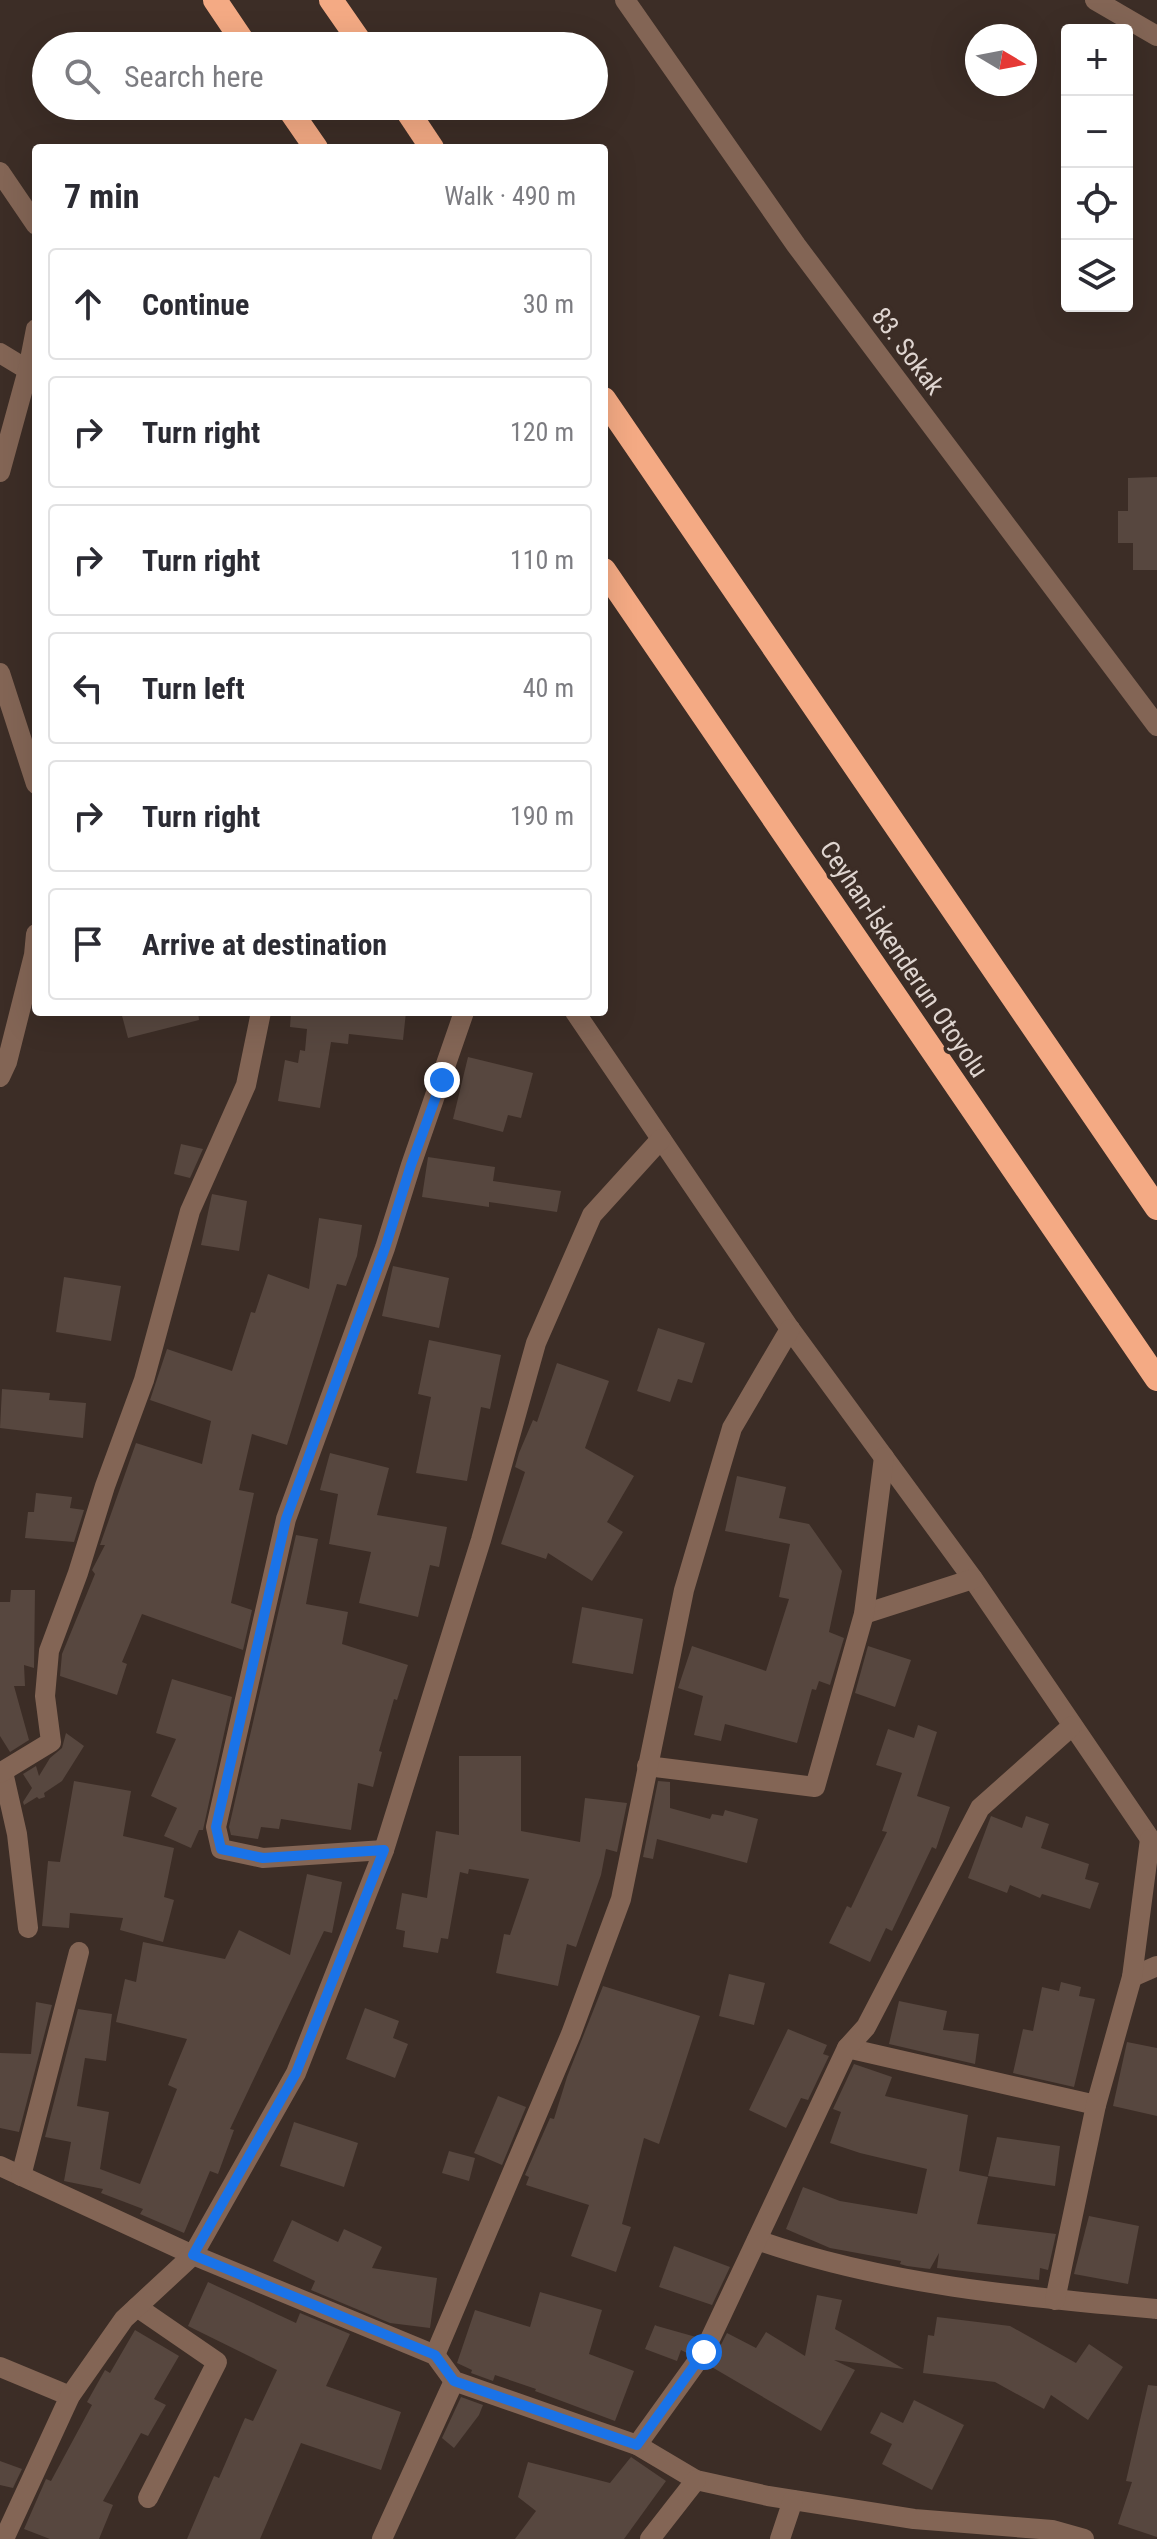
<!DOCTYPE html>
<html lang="en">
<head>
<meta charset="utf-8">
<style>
	body { margin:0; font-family:"Roboto Condensed",sans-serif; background:#f7f7f7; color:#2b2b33 }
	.controls { position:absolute; right:24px; top:24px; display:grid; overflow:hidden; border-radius:8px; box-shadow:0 8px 32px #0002 }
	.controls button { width:72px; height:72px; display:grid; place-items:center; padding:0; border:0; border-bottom:2px solid #e1e1e2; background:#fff; color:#2b2b33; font:40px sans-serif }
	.compass { position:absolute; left:965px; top:24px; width:72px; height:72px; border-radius:50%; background:#fff; box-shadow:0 8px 32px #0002; rotate:100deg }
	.stop { position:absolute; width:24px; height:24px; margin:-18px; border:6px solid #1a73e8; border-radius:50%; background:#fff }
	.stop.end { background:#1a73e8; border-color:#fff; box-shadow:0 2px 8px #0008 }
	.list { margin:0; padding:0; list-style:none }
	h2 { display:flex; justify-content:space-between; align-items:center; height:104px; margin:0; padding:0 32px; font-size:34px }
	h2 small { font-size:26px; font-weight:400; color:#7c7c81 }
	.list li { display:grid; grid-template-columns:52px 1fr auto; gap:24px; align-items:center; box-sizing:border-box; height:112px; margin:0 16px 16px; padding:0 16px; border:2px solid #e1e1e2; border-radius:8px }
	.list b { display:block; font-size:30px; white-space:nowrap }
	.list em { font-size:26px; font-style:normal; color:#7c7c81 }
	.icon { flex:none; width:44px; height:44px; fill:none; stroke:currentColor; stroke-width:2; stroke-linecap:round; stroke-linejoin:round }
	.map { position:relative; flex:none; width:1157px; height:2539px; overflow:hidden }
	.search { position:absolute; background:#fff; box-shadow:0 8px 32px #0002; left:32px; top:32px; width:576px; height:88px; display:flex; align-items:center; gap:20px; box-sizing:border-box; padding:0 28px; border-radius:44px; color:#7c7c81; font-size:30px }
	.panel { position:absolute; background:#fff; box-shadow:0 8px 32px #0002; left:32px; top:144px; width:576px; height:872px; border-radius:8px }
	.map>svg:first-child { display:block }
</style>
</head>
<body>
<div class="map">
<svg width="1157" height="2539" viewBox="0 0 1157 2539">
	<rect width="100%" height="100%" fill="#3c2d26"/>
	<!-- building -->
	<g fill="#57473f">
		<polygon points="1157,477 1157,570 1133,570 1133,543 1118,543 1118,511 1128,511 1128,478"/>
		<polygon points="121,1012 198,1012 199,1020 128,1038"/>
		<polygon points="291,1012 406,1012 403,1040 349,1034 348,1044 331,1042 320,1108 278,1101 285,1060 298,1063 300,1050 305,1051 307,1029 290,1027"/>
		<polygon points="468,1057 533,1073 521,1118 508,1115 503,1132 453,1119"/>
		<polygon points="181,1144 203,1149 190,1178 174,1174"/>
		<polygon points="428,1157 495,1167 493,1181 561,1191 557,1212 489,1202 489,1207 422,1197"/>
		<polygon points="212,1194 247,1201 239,1251 201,1245"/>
		<polygon points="319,1218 362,1225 357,1256 346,1286 337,1284 287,1445 252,1434 239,1490 254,1493 231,1603 252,1610 243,1650 142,1614 122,1662 127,1664 117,1695 60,1676 62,1654 95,1574 92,1570 105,1545 100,1545 136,1443 202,1464 211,1421 150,1400 167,1349 232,1371 251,1312 255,1313 268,1274 309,1289"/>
		<polygon points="393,1266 449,1278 439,1328 382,1316"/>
		<polygon points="64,1277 121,1286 111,1341 56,1332"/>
		<polygon points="658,1328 705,1343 692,1383 678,1379 670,1402 637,1391"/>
		<polygon points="429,1340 501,1355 490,1409 481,1407 467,1481 416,1473 431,1397 418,1394"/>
		<polygon points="557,1363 609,1381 585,1448 634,1476 607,1522 623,1532 592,1581 548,1553 546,1559 501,1544 525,1472 515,1467 519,1453 533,1420 537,1422"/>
		<polygon points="2,1389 50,1393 49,1400 86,1403 83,1438 0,1428"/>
		<polygon points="330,1453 389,1468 377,1515 447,1527 439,1567 430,1565 418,1617 359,1603 371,1552 329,1544 338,1494 320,1490"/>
		<polygon points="737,1476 786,1487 779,1518 809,1524 842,1571 829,1632 844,1638 830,1685 819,1681 816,1690 812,1689 797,1743 725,1724 721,1741 694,1735 703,1696 678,1688 692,1646 766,1671 789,1599 779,1597 790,1544 725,1531"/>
		<polygon points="36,1493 72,1497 70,1508 84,1510 74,1542 25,1538 28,1512 34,1512"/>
		<polygon points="296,1535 318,1539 306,1604 348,1612 342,1644 408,1665 397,1700 394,1699 379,1751 382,1752 373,1787 358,1783 351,1830 281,1819 279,1829 261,1827 258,1839 231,1835 229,1827"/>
		<polygon points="11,1590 35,1590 34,1668 24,1665 25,1686 14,1686 29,1740 10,1752 0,1736 0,1602 10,1602"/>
		<polygon points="582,1607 643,1619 633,1674 572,1663"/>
		<polygon points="868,1646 911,1660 895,1707 855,1693"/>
		<polygon points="172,1679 232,1697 203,1830 199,1830 191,1848 164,1836 177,1808 151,1796 176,1739 156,1733"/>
		<polygon points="918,1725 937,1732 917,1796 950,1807 936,1849 932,1847 892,1931 886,1928 870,1962 829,1943 847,1906 851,1908 887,1832 882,1831 902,1773 876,1765 888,1729 914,1738"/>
		<polygon points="66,1733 84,1746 62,1781 44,1793 45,1797 39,1799 37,1797 24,1805 23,1802 32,1788 23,1774 36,1766 39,1776 50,1758 62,1748"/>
		<polygon points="459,1756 521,1756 521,1831 580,1842 585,1798 627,1803 617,1852 606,1849 601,1875 576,1947 567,1944 558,1986 496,1973 504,1934 510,1935 529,1879 469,1869 468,1874 460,1872 448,1939 441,1938 438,1953 403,1947 405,1931 396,1929 402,1893 427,1898 436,1831 459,1835"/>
		<polygon points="74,1781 131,1791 123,1836 174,1848 164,1897 174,1900 163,1942 120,1930 123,1918 70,1913 69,1928 42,1926 48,1861 60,1862"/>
		<polygon points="658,1781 670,1782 670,1808 710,1819 712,1814 723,1816 725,1810 758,1819 747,1863 657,1839 653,1859 643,1857"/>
		<polygon points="991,1816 1022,1828 1026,1816 1049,1824 1041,1848 1089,1864 1085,1879 1099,1883 1090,1909 1042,1894 1040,1898 1010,1885 1007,1893 968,1878"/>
		<polygon points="307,1874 342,1882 332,1933 324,1931 230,2129 234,2130 218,2174 210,2171 184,2233 140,2214 143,2209 101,2193 103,2189 64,2181 71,2142 45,2137 78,2009 112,2014 106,2061 85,2058 77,2106 109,2112 100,2169 140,2184 177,2089 168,2085 187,2039 116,2022 125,1979 136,1982 143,1942 225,1959 239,1930 290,1955"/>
		<polygon points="729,1974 765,1983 754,2025 719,2016"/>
		<polygon points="1061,1982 1081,1987 1079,1996 1095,1999 1074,2087 1013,2073 1023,2029 1033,2031 1042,1987 1059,1991"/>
		<polygon points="603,1986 700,2016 659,2144 644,2138 622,2224 631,2227 616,2272 571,2256 589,2205 526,2185 529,2177 525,2175 550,2118 554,2119 567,2077"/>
		<polygon points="899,2001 947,2011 943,2030 979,2034 975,2064 889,2044"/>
		<polygon points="36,2002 52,2005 19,2132 0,2128 0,2053 31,2054"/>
		<polygon points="365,2008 399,2021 393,2038 408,2044 395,2078 346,2059"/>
		<polygon points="788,2029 827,2045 823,2054 829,2056 808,2100 801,2098 786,2128 749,2110"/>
		<polygon points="1127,2042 1157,2048 1157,2116 1113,2106"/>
		<polygon points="854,2064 892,2077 885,2096 968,2115 959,2171 988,2177 977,2224 1056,2234 1048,2270 1040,2268 1039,2280 937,2268 939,2253 930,2269 907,2266 900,2264 901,2261 830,2248 786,2229 803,2187 840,2201 917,2214 927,2169 860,2153 830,2143 841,2112 833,2109"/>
		<polygon points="498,2096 526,2107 502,2165 474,2153"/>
		<polygon points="294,2122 358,2143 344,2187 280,2166"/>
		<polygon points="997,2137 1060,2146 1055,2186 988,2176"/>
		<polygon points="449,2151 475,2158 469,2181 442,2173"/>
		<polygon points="1089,2216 1139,2226 1128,2284 1074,2274"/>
		<polygon points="292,2220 338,2242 344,2229 382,2247 372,2268 437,2278 430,2328 390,2323 311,2290 315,2281 273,2261"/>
		<polygon points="674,2246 730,2267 712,2305 659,2287"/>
		<polygon points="208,2282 296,2323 300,2313 350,2334 326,2386 401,2412 381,2470 301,2443 260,2539 187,2539 214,2476 219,2478 245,2418 253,2421 277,2370 188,2326"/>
		<polygon points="540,2292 602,2310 589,2354 634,2371 615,2421 535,2391 536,2389 495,2375 493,2381 471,2373 472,2370 457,2363 475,2310 530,2327"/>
		<polygon points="817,2295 842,2300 835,2329 904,2369 834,2360 855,2370 821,2431 710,2366 727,2333 756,2348 766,2332 805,2356"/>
		<polygon points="937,2317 1010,2326 1076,2363 1089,2344 1123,2367 1088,2420 1051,2395 1044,2409 995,2382 923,2373 928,2335 934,2336"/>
		<polygon points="655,2325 657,2326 696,2337 687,2353 681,2350 677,2361 645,2349"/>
		<polygon points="135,2330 179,2356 154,2399 166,2405 148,2436 141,2433 103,2501 113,2505 99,2539 50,2539 24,2529 46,2479 51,2481 92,2405 87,2402 105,2370 110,2373"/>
		<polygon points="1148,2385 1157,2386 1157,2537 1118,2524 1132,2482 1126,2481"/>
		<polygon points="461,2397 483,2405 479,2415 454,2448 442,2438"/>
		<polygon points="914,2400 964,2425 932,2490 882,2464 892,2444 870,2433 881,2412 903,2423"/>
		<polygon points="631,2457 666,2481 624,2539 515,2539 536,2511 518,2497 528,2462 610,2483"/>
		<polygon points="0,2461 22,2469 13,2488 0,2485"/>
	</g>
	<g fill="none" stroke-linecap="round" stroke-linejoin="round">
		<!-- minor -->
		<g stroke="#836555" stroke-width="20">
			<polyline points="625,0 796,245 1157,726"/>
			<polyline points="1095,0 1157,36"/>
			<polyline points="0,172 36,225"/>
			<polyline points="0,353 28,370 36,368"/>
			<polyline points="0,472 28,370 36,329"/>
			<polyline points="0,673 36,784"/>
			<polyline points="575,1012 790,1329 973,1579 1157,1849"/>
			<polyline points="0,1077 7,1062 34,955 36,934"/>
			<polyline points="864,1614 973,1579"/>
			<polyline points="647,1766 815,1787 864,1614 884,1457"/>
			<polyline points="3,1772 17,1834 28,1928"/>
			<polyline points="0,1773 51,1742 45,1696 49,1651 78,1573 105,1486 144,1380 190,1211 246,1085 261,1012"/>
			<polyline points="384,1850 263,1858 221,1849 216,1827 286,1519 385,1248 411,1165 464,1012"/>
			<polyline points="1132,1977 1157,1966"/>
			<polyline points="847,2048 1096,2105"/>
			<polyline points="0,2166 193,2255 435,2355 454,2381 637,2445 696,2480 768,2496 914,2519 1052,2530 1084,2539"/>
			<polyline points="21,2176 79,1952"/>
			<path d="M757 2240C885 2285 1023 2297 1157 2309"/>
			<polyline points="1055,2300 1096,2105 1132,1977 1150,1839"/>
			<polyline points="137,2307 217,2362 148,2498"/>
			<polyline points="435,2355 571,2034 621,1899 684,1590 732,1428 790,1329"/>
			<polyline points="0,2367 70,2396"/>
			<polyline points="637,2445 704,2352 847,2048 866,2027 980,1808 1072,1726"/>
			<polyline points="4,2539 70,2396 124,2319 193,2255 296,2073 384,1850 481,1540 536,1343 592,1215 661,1139"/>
			<polyline points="382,2539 454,2381"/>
			<polyline points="650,2539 696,2480"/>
			<polyline points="780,2539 793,2500"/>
		</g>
		<!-- highway -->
		<g stroke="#f4aa84" stroke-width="24">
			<polyline points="215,0 246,46"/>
			<polyline points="331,0 363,46"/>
			<polyline points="287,106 316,148"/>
			<polyline points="404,106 432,148"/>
			<polyline points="604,399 1157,1208"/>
			<polyline points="604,570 1157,1379"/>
		</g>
	</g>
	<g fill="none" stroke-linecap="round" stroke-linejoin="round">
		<!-- route -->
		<polyline stroke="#1a73e8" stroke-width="10" points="442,1080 411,1165 385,1248 286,1519 216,1827 221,1849 263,1858 384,1850 296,2073 193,2255 435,2355 454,2381 637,2445 704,2352"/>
	</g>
	<g text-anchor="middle" stroke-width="7" stroke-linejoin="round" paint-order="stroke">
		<!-- street labels -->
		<g font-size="26" fill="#dfd5d0" stroke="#3c2d26">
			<text transform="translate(908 351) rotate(53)" y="9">83. Sokak</text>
			<text transform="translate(904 959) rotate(56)" y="9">Ceyhan-İskenderun Otoyolu</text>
		</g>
	</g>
</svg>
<div class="controls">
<button>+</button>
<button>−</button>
<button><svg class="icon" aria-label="locate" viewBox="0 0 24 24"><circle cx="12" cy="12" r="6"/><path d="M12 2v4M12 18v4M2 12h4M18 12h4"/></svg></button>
<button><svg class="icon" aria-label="layers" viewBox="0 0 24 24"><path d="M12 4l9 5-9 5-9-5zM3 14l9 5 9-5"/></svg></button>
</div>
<svg class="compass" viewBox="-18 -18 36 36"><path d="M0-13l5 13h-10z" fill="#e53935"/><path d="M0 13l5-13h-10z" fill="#7c7c81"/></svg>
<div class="stop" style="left:704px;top:2352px"></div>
<div class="stop end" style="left:442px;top:1080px"></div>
<div class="search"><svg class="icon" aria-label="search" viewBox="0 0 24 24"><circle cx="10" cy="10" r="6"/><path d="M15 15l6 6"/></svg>Search here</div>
<section class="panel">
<h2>7 min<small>Walk · 490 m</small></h2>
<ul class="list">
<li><svg class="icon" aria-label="ahead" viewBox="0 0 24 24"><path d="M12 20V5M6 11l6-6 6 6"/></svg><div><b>Continue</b></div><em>30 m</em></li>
<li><svg class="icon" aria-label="right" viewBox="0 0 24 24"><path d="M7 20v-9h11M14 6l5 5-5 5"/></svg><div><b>Turn right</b></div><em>120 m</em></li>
<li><svg class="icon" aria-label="right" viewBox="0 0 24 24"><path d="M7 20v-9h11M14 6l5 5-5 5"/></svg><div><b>Turn right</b></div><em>110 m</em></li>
<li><svg class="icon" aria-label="left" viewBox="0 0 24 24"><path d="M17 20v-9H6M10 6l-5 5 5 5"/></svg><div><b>Turn left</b></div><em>40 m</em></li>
<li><svg class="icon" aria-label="right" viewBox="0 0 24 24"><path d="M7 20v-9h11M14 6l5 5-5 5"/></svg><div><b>Turn right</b></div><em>190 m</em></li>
<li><svg class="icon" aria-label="arrive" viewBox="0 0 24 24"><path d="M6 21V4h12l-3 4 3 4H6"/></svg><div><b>Arrive at destination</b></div></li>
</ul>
</section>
</div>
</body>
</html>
